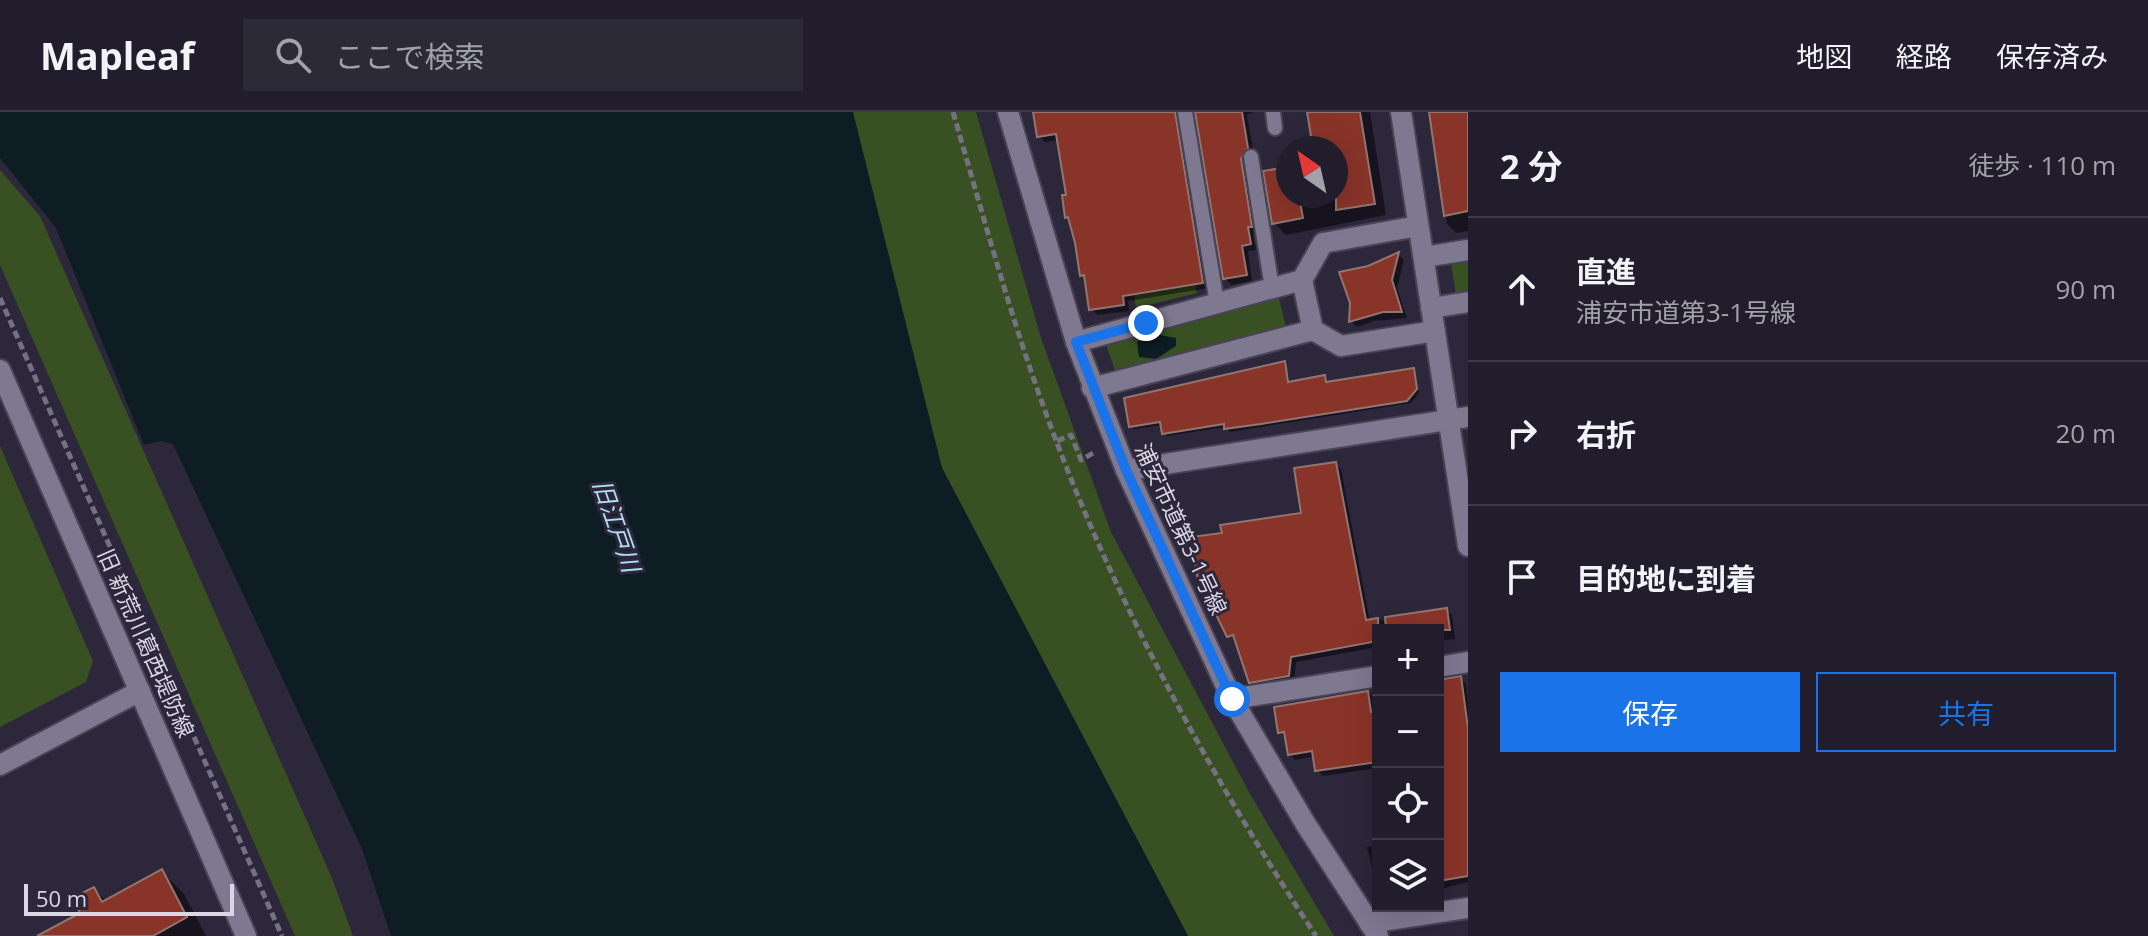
<!DOCTYPE html>
<html lang="ja">
<head>
<meta charset="utf-8">
<style>
	body { margin:0; font-family:"Open Sans","Noto Sans JP",sans-serif; background:#2d2a38; color:#f1f3f6 }
	.controls { position:absolute; right:24px; bottom:24px; display:grid; overflow:hidden; border-radius:0px; box-shadow:0 8px 32px #0002 }
	.controls button { width:72px; height:72px; display:grid; place-items:center; padding:0; border:0; border-bottom:2px solid #3e3b48; background:#211d2c; color:#f1f3f6; font:40px sans-serif }
	.compass { position:absolute; left:1276px; top:24px; width:72px; height:72px; border-radius:50%; background:#211d2c; box-shadow:0 8px 32px #0002; rotate:326deg }
	.scale { position:absolute; left:24px; bottom:20px; width:210px; box-sizing:border-box; padding-left:8px; border:4px solid #dad7e5; border-top:0; font-size:22px; line-height:28px; white-space:nowrap; color:#dad7e5; -webkit-text-stroke:6px #2c273b; paint-order:stroke }
	.stop { position:absolute; width:24px; height:24px; margin:-18px; border:6px solid #1a73e8; border-radius:50%; background:#fff }
	.stop.end { background:#1a73e8; border-color:#fff; box-shadow:0 2px 8px #0008 }
	.list { margin:0; padding:0; list-style:none }
	h2 { display:flex; justify-content:space-between; align-items:center; height:104px; margin:0; padding:0 32px; font-size:34px }
	h2 small { font-size:26px; font-weight:400; color:#a2a2a9 }
	.list li { display:grid; grid-template-columns:52px 1fr auto; gap:24px; align-items:center; box-sizing:border-box; height:144px; padding:0 32px; border-top:2px solid #3e3b48 }
	.list b { display:block; font-size:30px; white-space:nowrap }
	.list p { margin:0; font-size:26px; white-space:nowrap; color:#a2a2a9 }
	.list em { font-size:26px; font-style:normal; color:#a2a2a9 }
	.actions { display:flex; gap:16px; padding:24px 32px }
	.actions a { flex:1; padding:18px 0; border:2px solid #1a73e8; border-radius:0px; text-align:center; font-size:28px; color:#1a73e8 }
	.actions .main { background:#1a73e8; color:#fff }
	.icon { flex:none; width:44px; height:44px; fill:none; stroke:currentColor; stroke-width:2; stroke-linecap:round; stroke-linejoin:round }
	.map { position:relative; flex:none; width:1468px; height:824px; overflow:hidden }
	header { display:flex; align-items:center; gap:48px; box-sizing:border-box; height:112px; padding:0 40px; background:#211d2c; border-bottom:2px solid #3e3b48 }
	header strong { font-size:38px }
	nav { display:flex; gap:44px; margin-inline-start:auto; font-size:28px }
	.search { width:560px; height:72px; background:#2d2a38; display:flex; align-items:center; gap:20px; box-sizing:border-box; padding:0 28px; border-radius:0px; color:#a2a2a9; font-size:30px }
	main { display:flex }
	aside { flex:1; background:#211d2c }
	.map>svg:first-child { display:block }
</style>
</head>
<body>
<header>
<strong>Mapleaf</strong>
<div class="search"><svg class="icon" aria-label="search" viewBox="0 0 24 24"><circle cx="10" cy="10" r="6"/><path d="M15 15l6 6"/></svg>ここで検索</div>
<nav><a>地図</a><a>経路</a><a>保存済み</a></nav>
</header>
<main>
<div class="map">
<svg width="1468" height="824" viewBox="0 0 1468 824">
	<rect width="100%" height="100%" fill="#2c273b"/>
	<!-- green -->
	<g fill="#395023">
		<polygon points="845,0 976,0 1041,226 1111,420 1250,682 1334,824 1188,824 942,356"/>
		<polygon points="0,58 40,104 332,766 353,824 295,824 0,153"/>
		<polygon points="1468,147 1468,182 1456,184 1451,150"/>
		<polygon points="1195,172 1197,181 1136,196 1134,182"/>
		<polygon points="1278,183 1287,218 1116,261 1105,230"/>
		<polygon points="0,334 93,549 86,570 0,615"/>
	</g>
	<!-- water -->
	<g fill="#0e1c23">
		<polygon points="0,0 853,0 942,356 1188,824 391,824 362,737 173,332 161,329 144,333 56,116 0,46"/>
		<polygon points="1155,222 1176,226 1176,234 1156,247 1139,245 1137,230"/>
	</g>
	<!-- shadow -->
	<g fill="#0007">
		<polygon points="1035,0 1184,0 1209,176 1128,189 1129,199 1098,203 1091,197 1087,168 1082,163 1071,109 1067,105 1068,84 1059,28 1045,30 1039,24"/>
		<polygon points="1197,0 1254,0 1247,3 1254,43 1257,121 1253,121 1256,138 1248,139 1252,169 1231,173 1225,166"/>
		<polygon points="1309,0 1370,0 1386,103 1286,123 1274,111 1288,57 1288,84 1336,84 1336,36 1315,36"/>
		<polygon points="1431,0 1468,0 1468,119 1456,121 1447,112"/>
		<polygon points="1398,142 1404,148 1397,176 1407,206 1374,209 1357,215 1351,209 1368,156"/>
		<polygon points="1284,251 1290,272 1325,265 1329,271 1413,258 1419,281 1411,291 1230,320 1225,315 1167,324 1162,313 1134,317 1131,314"/>
		<polygon points="1335,352 1341,357 1370,510 1446,498 1452,503 1455,527 1440,529 1443,548 1438,550 1438,518 1378,518 1378,535 1296,550 1294,569 1257,576 1251,570 1237,528 1229,523 1224,422 1303,402"/>
		<polygon points="1460,566 1466,572 1468,590 1468,770 1438,778 1438,569"/>
		<polygon points="1378,580 1378,656 1323,664 1317,658 1315,644 1295,648 1289,642 1287,627 1280,620 1277,597"/>
		<polygon points="1378,733 1378,782 1367,735"/>
		<polygon points="161,759 184,782 206,824 41,824 83,801 94,777 106,789"/>
	</g>
	<!-- building -->
	<g fill="#893429" stroke="#927570" stroke-width="2">
		<polygon points="1033,0 1175,0 1203,171 1123,184 1124,193 1089,198 1084,163 1080,164 1075,131 1068,105 1065,106 1062,83 1066,83 1056,22 1037,25"/>
		<polygon points="1195,0 1242,0 1248,36 1241,47 1252,115 1248,115 1251,132 1242,134 1247,163 1223,167"/>
		<polygon points="1307,0 1360,0 1375,92 1336,98 1336,36 1313,36"/>
		<polygon points="1429,0 1468,0 1468,99 1444,104"/>
		<polygon points="1288,55 1288,84 1299,84 1303,106 1272,112 1263,59"/>
		<polygon points="1399,140 1392,168 1402,200 1383,200 1349,210 1350,191 1339,160 1368,154"/>
		<polygon points="1285,249 1288,270 1325,263 1326,270 1414,256 1417,277 1407,289 1261,312 1224,317 1224,312 1162,322 1160,310 1129,315 1124,286"/>
		<polygon points="1336,350 1366,508 1378,506 1378,529 1291,545 1289,564 1249,571 1233,523 1227,525 1197,464 1191,425 1222,421 1220,413 1301,401 1294,356"/>
		<polygon points="1447,496 1450,518 1386,518 1385,505"/>
		<polygon points="1461,564 1468,616 1468,764 1438,769 1438,568"/>
		<polygon points="1368,579 1371,600 1378,599 1378,650 1315,659 1312,639 1288,643 1284,620 1278,621 1274,595"/>
		<polygon points="162,757 187,805 153,824 37,824 80,801 72,786 94,775 102,790"/>
	</g>
	<g fill="none" stroke-linecap="round" stroke-linejoin="round">
		<defs>
			<g id="service">
				<polyline points="1185,0 1217,191"/>
				<polyline points="1273,0 1275,16"/>
				<polyline points="1251,45 1272,176"/>
			</g>
			<g id="minor">
				<polyline points="1008,0 1076,230 1126,358 1232,587 1305,711 1378,824"/>
				<polyline points="1401,0 1468,434"/>
				<polyline points="1424,145 1468,138"/>
				<polyline points="1302,168 1313,218"/>
				<polyline points="1431,196 1468,190"/>
				<polyline points="1076,230 1302,168 1323,131 1418,114"/>
				<polyline points="1092,276 1313,218 1341,234 1435,219"/>
				<polyline points="1126,358 1468,305"/>
				<polyline points="1438,555 1468,550"/>
				<polyline points="1232,587 1378,564"/>
			</g>
			<g id="tertiary">
				<polyline points="0,258 246,824"/>
				<polyline points="0,653 140,579"/>
				<polyline points="1369,811 1468,796"/>
			</g>
		</defs>
		<!-- service casing -->
		<use href="#service" stroke="#484355" stroke-width="18"/>
		<!-- minor casing -->
		<use href="#minor" stroke="#484355" stroke-width="24"/>
		<!-- tertiary casing -->
		<use href="#tertiary" stroke="#484355" stroke-width="24"/>
		<!-- path -->
		<g stroke="#757182" stroke-width="5" stroke-dasharray="8 4" stroke-linecap="butt">
			<path d="M953 0C983 103 1011 207 1048 307 1115 490 1209 662 1316 824"/>
			<polyline points="0,186 282,824"/>
			<polyline points="1057,329 1071,323 1081,348 1095,340"/>
		</g>
		<!-- service -->
		<use href="#service" stroke="#7e7891" stroke-width="14"/>
		<!-- minor -->
		<use href="#minor" stroke="#7e7891" stroke-width="20"/>
		<!-- tertiary -->
		<use href="#tertiary" stroke="#7e7891" stroke-width="20"/>
	</g>
	<g fill="none" stroke-linecap="round" stroke-linejoin="round">
		<!-- route -->
		<polyline stroke="#1a73e8" stroke-width="10" points="1146,211 1076,230 1126,358 1232,587"/>
	</g>
	<g text-anchor="middle" stroke-width="6" stroke-linejoin="round" paint-order="stroke">
		<!-- street labels -->
		<g font-size="22" fill="#dad7e5" stroke="#2c273b">
			<text transform="translate(1181 417) rotate(65)" y="8">浦安市道第3-1号線</text>
			<text transform="translate(146 531) rotate(66)" y="8">旧 新荒川葛西堤防線</text>
		</g>
		<!-- water labels -->
		<g font-size="24" font-style="italic" fill="#afe0f7" stroke="#2c273b">
			<text transform="translate(616 414) rotate(71)" y="8">旧江戸川</text>
		</g>
	</g>
</svg>
<div class="controls">
<button>+</button>
<button>−</button>
<button><svg class="icon" aria-label="locate" viewBox="0 0 24 24"><circle cx="12" cy="12" r="6"/><path d="M12 2v4M12 18v4M2 12h4M18 12h4"/></svg></button>
<button><svg class="icon" aria-label="layers" viewBox="0 0 24 24"><path d="M12 4l9 5-9 5-9-5zM3 14l9 5 9-5"/></svg></button>
</div>
<svg class="compass" viewBox="-18 -18 36 36"><path d="M0-13l5 13h-10z" fill="#e53935"/><path d="M0 13l5-13h-10z" fill="#a2a2a9"/></svg>
<div class="scale">50 m</div>
<div class="stop" style="left:1232px;top:587px"></div>
<div class="stop end" style="left:1146px;top:211px"></div>
</div>
<aside>
<h2>2 分<small>徒歩 · 110 m</small></h2>
<ul class="list">
<li><svg class="icon" aria-label="ahead" viewBox="0 0 24 24"><path d="M12 20V5M6 11l6-6 6 6"/></svg><div><b>直進</b><p>浦安市道第3-1号線</p></div><em>90 m</em></li>
<li><svg class="icon" aria-label="right" viewBox="0 0 24 24"><path d="M7 20v-9h11M14 6l5 5-5 5"/></svg><div><b>右折</b></div><em>20 m</em></li>
<li><svg class="icon" aria-label="arrive" viewBox="0 0 24 24"><path d="M6 21V4h12l-3 4 3 4H6"/></svg><div><b>目的地に到着</b></div></li>
</ul>
<div class="actions"><a class="main">保存</a><a>共有</a></div>
</aside>
</main>
</body>
</html>
